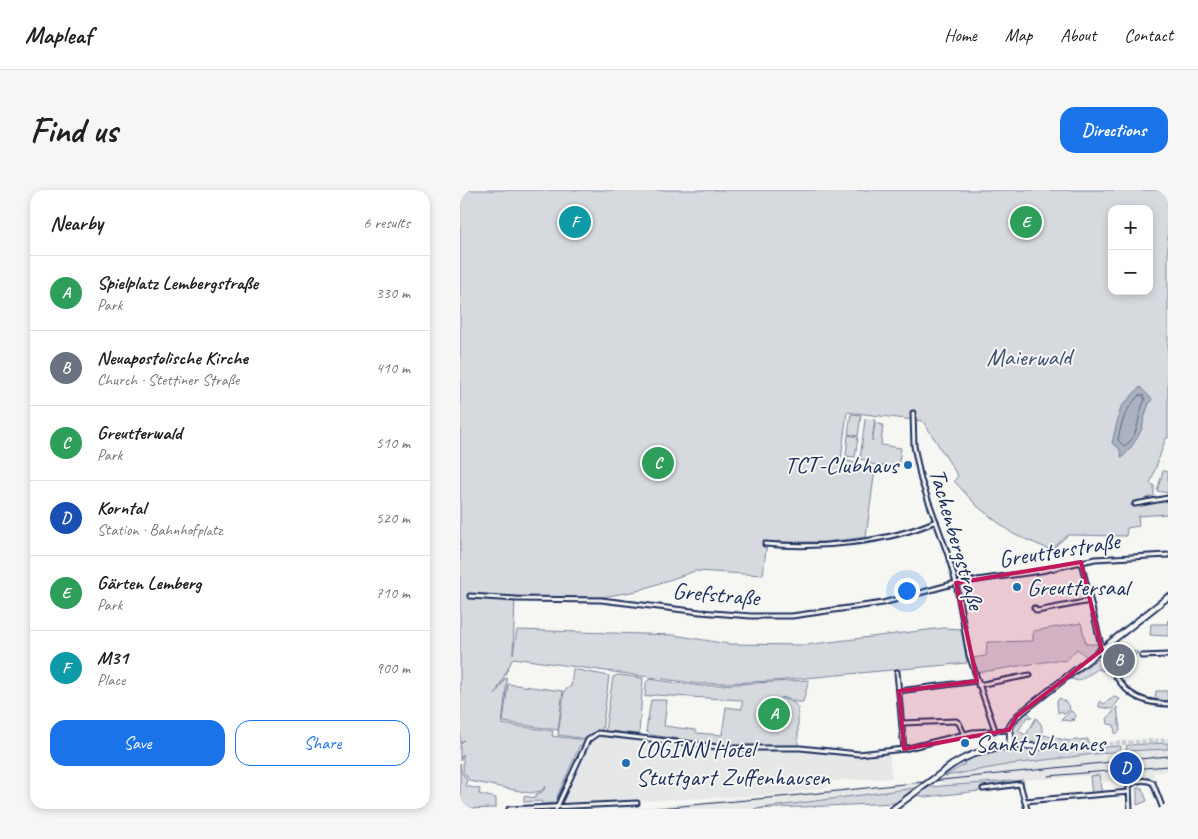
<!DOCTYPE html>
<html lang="en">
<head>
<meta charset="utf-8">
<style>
	body { margin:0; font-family:Caveat,sans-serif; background:#f6f6f6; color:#202124 }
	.controls { position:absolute; right:15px; top:15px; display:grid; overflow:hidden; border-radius:10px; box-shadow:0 2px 8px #0003 }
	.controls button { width:45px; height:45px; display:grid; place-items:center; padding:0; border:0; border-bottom:1px solid #e0e0e0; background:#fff; color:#202124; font:25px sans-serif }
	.you { position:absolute; left:446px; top:400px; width:18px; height:18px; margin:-12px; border:4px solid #fff; border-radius:50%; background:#1a73e8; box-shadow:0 0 0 8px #1a73e833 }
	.badge { display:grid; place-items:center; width:32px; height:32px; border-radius:50%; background:#1a73e8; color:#fff; font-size:16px; font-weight:700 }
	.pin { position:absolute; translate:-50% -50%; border:2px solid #fff; box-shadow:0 1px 5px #0006 }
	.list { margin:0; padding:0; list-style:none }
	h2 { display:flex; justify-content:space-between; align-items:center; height:65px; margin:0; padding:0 20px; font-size:21px }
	h2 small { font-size:16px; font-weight:400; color:#757577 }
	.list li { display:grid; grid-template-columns:32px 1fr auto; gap:15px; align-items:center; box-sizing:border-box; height:75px; padding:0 20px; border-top:1px solid #e0e0e0 }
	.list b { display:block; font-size:19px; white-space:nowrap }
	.list p { margin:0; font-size:16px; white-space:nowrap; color:#757577 }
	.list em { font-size:16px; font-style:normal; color:#757577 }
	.actions { display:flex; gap:10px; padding:15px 20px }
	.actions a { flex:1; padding:11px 0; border:1px solid #1a73e8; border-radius:15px; text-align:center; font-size:18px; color:#1a73e8 }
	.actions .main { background:#1a73e8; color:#fff }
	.map { position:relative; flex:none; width:708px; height:619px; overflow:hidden; border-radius:15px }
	header { display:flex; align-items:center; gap:30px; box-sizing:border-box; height:70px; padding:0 25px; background:#fff; border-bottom:1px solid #e0e0e0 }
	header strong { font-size:24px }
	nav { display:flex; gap:28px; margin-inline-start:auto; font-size:18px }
	.intro { display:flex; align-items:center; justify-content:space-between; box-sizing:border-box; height:120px; padding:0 30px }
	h1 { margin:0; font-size:35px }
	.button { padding:12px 22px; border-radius:15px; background:#1a73e8; color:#fff; font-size:18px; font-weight:700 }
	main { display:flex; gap:30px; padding:0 30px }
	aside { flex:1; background:#fff; border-radius:15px; box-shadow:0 2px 8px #0003 }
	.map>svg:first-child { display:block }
</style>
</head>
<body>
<header>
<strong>Mapleaf</strong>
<nav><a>Home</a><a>Map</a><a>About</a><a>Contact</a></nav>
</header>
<div class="intro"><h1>Find us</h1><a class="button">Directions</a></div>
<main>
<aside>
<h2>Nearby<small>6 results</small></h2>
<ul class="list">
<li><span class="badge" style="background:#2e9e5b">A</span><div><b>Spielplatz Lembergstraße</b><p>Park</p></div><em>330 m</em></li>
<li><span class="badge" style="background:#6b7280">B</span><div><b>Neuapostolische Kirche</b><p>Church · Stettiner Straße</p></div><em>410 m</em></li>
<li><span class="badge" style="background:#2e9e5b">C</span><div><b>Greutterwald</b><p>Park</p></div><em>510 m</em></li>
<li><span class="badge" style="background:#1a4fb4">D</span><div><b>Korntal</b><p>Station · Bahnhofplatz</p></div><em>520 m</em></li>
<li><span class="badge" style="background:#2e9e5b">E</span><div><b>Gärten Lemberg</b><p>Park</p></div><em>710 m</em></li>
<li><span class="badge" style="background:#0f9aa8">F</span><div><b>M31</b><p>Place</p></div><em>900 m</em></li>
</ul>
<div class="actions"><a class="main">Save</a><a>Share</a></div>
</aside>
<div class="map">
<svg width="708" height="619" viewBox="0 0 708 619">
	<rect width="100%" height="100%" fill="#f6f6f2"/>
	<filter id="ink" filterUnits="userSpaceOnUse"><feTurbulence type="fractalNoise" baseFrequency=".02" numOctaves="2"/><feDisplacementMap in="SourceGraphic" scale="10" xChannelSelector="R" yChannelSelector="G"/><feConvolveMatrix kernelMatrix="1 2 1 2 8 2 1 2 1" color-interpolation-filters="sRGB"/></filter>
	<g filter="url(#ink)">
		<!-- built -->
		<g fill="#e6e7e7">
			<polygon points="140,546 258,558 398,565 429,563 432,588 368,591 367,597 325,604 101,615 131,552"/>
			<polygon points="708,559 708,581 694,582 694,589 640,592 639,585 481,596 485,586 552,574 660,561"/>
			<polygon points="463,591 455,598 294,619 166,619"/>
		</g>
		<!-- green -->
		<g fill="#d6d9dd" stroke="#78849e" fill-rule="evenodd">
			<path d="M0 0H708V248H706L690 294 694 295V306L686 308 684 312 670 315 708 310V324L678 326 679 336 667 338 666 346 608 345 591 360 553 344 518 317 494 291 498 286 463 231 387 222 381 269 415 279 406 347 366 352H307L303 385 235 381 177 401 142 407H55L53 464 57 440 214 445 268 454 345 455 484 438 501 439 507 473 313 491 239 494 53 468 35 505 45 488 47 489 42 534 93 541 92 546 126 550 123 556 120 555 97 607 100 609 96 613 82 614 81 611 64 612V606L75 608 76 604 82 602 86 596 81 601 70 603 10 591 3 582V564L0 571V554L4 550 0 553ZM652 19H689V101H652Z"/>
			<polygon points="391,224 401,225 398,246 388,244"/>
			<polygon points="405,229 415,230 412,251 415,233 423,235 421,255 441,258 438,278 410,274 410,271 400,269"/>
			<polygon points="388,245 398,247 395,267 386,266"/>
			<polygon points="703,281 708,282 708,303 697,301"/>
			<polygon points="708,430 708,446 690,445 691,434 707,434"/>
			<polygon points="621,433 626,454 638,454 638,461 627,467 617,459 606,471 596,470 516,483 512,468 526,466 527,452 573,451 573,441"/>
			<polygon points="648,460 678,462 679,463 663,471 657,463 653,466 656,475 654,477 645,464"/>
			<polygon points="637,469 642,471 652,486 645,481 638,479 619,491 611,489"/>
			<polygon points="113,479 149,486 142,541 136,542 128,549 98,545 104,501 111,496"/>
			<polygon points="158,485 183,488 179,544 145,541 153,487"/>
			<polygon points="189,489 241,496 349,490 343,512 336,512 323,507 318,509 315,516 322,508 334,513 338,518 338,557 265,555 191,545 186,541 191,510 207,510 204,536 235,540 237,543 262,545 266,517 282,519 282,510 195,505 185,507 186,493"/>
			<polygon points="48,494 103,501 98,540 43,532"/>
			<polygon points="696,501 707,501 708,512 695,511"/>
			<polygon points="654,507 660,509 652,519 639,517 640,511 644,514"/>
			<polygon points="600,508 609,515 610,520 604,524 602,521 598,523 597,511"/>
			<polygon points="657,517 660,541 655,544 654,535 648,534 647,529"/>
			<polygon points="611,521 616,525 614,531 611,528 612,531 601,530"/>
			<polygon points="568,522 572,528 567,527 558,541 566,545 576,528 581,534 583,545 609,551 628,549 628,558 661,556 660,561 552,574 485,586 505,574 503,570 527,561 543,559 625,558 623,555 605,557 558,551 555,548 554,538"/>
			<polygon points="708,553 708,559 666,561 667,555"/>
			<polygon points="0,573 1,582 7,590 5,596 20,599 19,604 36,608 36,618 0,619"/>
			<polygon points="639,585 642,605 632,606 630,586"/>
			<polygon points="563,590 564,596 466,607 458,605 469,597"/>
			<polygon points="455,598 437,613 294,619"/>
			<polygon points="677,598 682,598 687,611 677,615"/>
		</g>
		<!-- water -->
		<path fill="#abb2c0" stroke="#717e99" d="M680 197 692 209C686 218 685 227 682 238 677 250 670 259 662 268L659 258 652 253 661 217Z"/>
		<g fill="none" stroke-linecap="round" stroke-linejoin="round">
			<!-- shore -->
			<path stroke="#556385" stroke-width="1" d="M679 205H683L685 210C677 223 680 248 664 256L658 250C662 229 665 221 679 205Z"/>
			<!-- secondary-tunnel -->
			<polyline stroke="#caced4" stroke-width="4.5" stroke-dasharray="4.5 2" stroke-linecap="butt" points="584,557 608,557 708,550"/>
			<defs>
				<g id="street">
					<polyline points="453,223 454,256 461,290 488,365 496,393 509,465 535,540"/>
					<polyline points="675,314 708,308"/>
					<path d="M305 354C357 359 428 353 476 331"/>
					<polyline points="621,372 642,459"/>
					<polyline points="10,406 56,409 141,410 240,422 291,426 332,426 423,413 496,393 581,381 635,369 708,365"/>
					<polyline points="574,418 577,421 630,411"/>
					<path d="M640 462C662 494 665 512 708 514"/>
					<polyline points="682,466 708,465"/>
					<polyline points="437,482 444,559"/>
					<polyline points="518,495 570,485"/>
					<polyline points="439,501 517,491"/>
					<polyline points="442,533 496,531 499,533 504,544"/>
					<polyline points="523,599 560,594 567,619"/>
					<polyline points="565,611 669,602"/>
					<polyline points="49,619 177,613"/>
					<polyline points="96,619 128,550 138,543 267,558 340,558 399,564 444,559 513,542 549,540"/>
					<path d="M670 619 669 597C673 590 686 589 693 593L703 619"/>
				</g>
				<g id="secondary">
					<polyline points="550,555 550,536 557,526 708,407"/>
					<path d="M492 575C522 556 550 554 584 557"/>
					<polyline points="433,619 457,601"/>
				</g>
			</defs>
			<!-- street casing -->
			<use href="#street" stroke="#1b2f5e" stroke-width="7"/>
			<!-- secondary casing -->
			<use href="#secondary" stroke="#1b2f5e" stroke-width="8"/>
			<!-- street -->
			<use href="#street" stroke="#f6f6f2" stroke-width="3"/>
			<!-- secondary -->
			<use href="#secondary" stroke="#f6f6f2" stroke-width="4.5"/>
			<!-- rail -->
			<g stroke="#1b2f5e" stroke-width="1">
				<polyline points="588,586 708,576"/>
				<polyline points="188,619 331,606 708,566"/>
			</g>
			<defs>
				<polyline id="secondary-bridge" points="457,601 492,575"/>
			</defs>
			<!-- secondary-bridge casing -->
			<use href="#secondary-bridge" stroke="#1b2f5e" stroke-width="8" stroke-linecap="butt"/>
			<!-- secondary-bridge -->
			<use href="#secondary-bridge" stroke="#f6f6f2" stroke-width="4.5"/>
		</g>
	</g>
	<!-- marked area -->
	<path fill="#c2185b" fill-opacity="0.2" stroke="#c2185b" stroke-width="4" stroke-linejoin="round" d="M621 372 642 460 557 526 549 540 444 559 439 501 517 491 496 393Z"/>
	<!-- markers -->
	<g fill="#1f6fb2" stroke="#f6f6f2" stroke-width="2">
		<circle cx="448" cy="275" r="5"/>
		<circle cx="557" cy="397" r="5"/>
		<circle cx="505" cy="553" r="5"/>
		<circle cx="166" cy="573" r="5"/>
	</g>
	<g text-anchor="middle" stroke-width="4" stroke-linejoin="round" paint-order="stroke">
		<!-- park labels -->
		<g font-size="24" fill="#405177" stroke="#f6f6f2">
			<text x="569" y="175">Maierwald</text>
		</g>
		<!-- poi labels -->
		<g font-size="24" fill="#1b2f5e" stroke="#f6f6f2" text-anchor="start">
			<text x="438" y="283" text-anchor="end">TCT-Clubhaus</text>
			<text x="567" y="405">Greuttersaal</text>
			<text x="515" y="561">Sankt Johannes</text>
			<text x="176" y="567">LOGINN Hotel<tspan x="176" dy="28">Stuttgart Zuffenhausen</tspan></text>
		</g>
		<!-- street labels -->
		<g font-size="24" fill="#1b2f5e" stroke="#f6f6f2">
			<text transform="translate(497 349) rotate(74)" y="8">Tachenbergstraße</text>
			<text transform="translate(599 360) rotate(-9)" y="8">Greutterstraße</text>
			<text transform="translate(256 404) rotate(5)" y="8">Grefstraße</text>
		</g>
	</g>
</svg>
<div class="controls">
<button>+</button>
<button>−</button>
</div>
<div class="you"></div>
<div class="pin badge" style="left:314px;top:524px;background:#2e9e5b">A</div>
<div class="pin badge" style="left:659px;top:470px;background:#6b7280">B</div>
<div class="pin badge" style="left:198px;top:273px;background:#2e9e5b">C</div>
<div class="pin badge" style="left:666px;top:578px;background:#1a4fb4">D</div>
<div class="pin badge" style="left:566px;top:32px;background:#2e9e5b">E</div>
<div class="pin badge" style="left:115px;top:32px;background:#0f9aa8">F</div>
</div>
</main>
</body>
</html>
